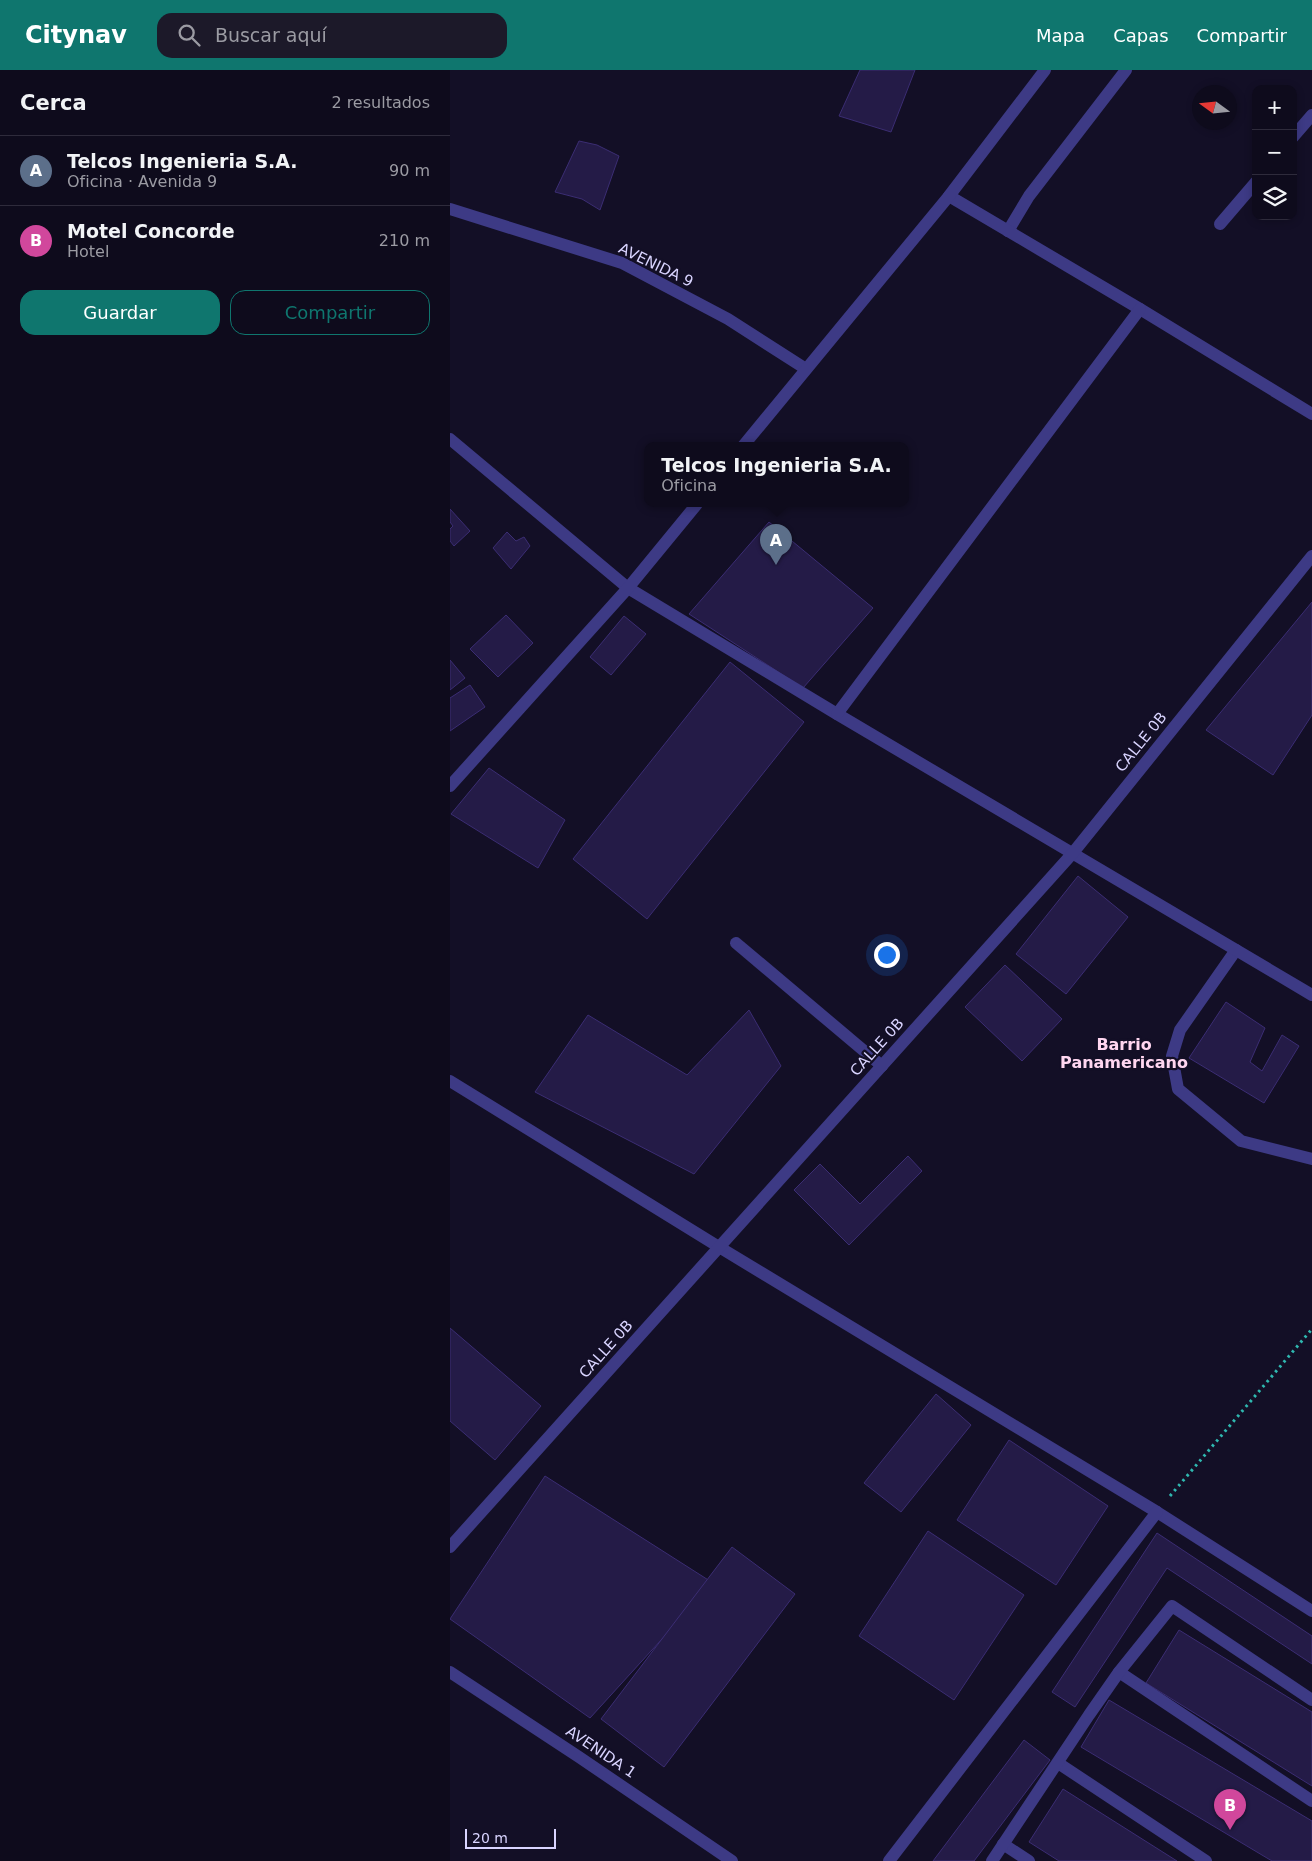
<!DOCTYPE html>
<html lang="es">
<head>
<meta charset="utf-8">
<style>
	body { margin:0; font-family:"DejaVu Sans",sans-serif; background:#1c1929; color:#f1f3f6 }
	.controls { position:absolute; right:15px; top:15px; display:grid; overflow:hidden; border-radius:10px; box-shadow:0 2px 8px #0003 }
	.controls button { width:45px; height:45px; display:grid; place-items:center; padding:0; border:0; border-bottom:1px solid #2e2b3b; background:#0e0b1c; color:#f1f3f6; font:25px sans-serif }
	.compass { position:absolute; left:742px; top:15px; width:45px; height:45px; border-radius:50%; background:#0e0b1c; box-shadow:0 2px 8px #0003; rotate:285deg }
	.scale { position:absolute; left:15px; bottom:12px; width:91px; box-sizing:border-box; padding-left:5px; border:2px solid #d9d4ff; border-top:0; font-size:14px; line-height:18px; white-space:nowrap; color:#d9d4ff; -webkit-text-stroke:4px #130f26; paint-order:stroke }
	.you { position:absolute; left:436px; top:884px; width:18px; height:18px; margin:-12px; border:4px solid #fff; border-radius:50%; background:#1a73e8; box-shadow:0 0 0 8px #1a73e833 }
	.badge { display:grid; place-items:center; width:32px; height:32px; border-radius:50%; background:#0f766e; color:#fff; font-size:16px; font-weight:700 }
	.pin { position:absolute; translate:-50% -41px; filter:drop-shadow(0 1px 2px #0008) }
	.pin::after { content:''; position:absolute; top:26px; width:18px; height:15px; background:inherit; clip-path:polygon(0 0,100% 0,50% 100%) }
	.popup { position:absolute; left:194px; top:372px; width:265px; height:65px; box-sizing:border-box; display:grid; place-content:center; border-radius:10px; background:#0e0b1c; filter:drop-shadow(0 1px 4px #0005); font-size:16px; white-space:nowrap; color:#9b9ba3 }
	.popup b { font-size:19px; color:#f1f3f6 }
	.popup::after { content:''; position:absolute; left:50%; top:100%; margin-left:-10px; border:10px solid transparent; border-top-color:#0e0b1c }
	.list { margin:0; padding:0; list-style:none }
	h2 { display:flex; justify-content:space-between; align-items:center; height:65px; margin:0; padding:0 20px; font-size:21px }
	h2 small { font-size:16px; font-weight:400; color:#9b9ba3 }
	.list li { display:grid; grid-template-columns:32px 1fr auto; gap:15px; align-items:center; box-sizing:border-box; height:70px; padding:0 20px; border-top:1px solid #2e2b3b }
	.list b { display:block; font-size:19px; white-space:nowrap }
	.list p { margin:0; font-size:16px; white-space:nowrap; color:#9b9ba3 }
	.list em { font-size:16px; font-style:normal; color:#9b9ba3 }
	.actions { display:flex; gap:10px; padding:15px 20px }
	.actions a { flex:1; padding:11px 0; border:1px solid #0f766e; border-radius:15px; text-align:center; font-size:18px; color:#0f766e }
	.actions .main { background:#0f766e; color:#fff }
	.icon { flex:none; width:28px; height:28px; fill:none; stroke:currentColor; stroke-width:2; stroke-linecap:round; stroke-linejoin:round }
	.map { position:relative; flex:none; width:862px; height:1791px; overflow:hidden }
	header { display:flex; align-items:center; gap:30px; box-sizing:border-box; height:70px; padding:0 25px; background:#0f766e; color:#fff }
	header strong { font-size:24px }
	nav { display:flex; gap:28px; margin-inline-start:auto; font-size:18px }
	.search { width:350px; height:45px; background:#1c1929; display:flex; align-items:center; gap:12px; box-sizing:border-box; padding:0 18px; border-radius:15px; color:#9b9ba3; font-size:19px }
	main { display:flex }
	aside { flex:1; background:#0e0b1c }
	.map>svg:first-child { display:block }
</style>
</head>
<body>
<header>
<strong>Citynav</strong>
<div class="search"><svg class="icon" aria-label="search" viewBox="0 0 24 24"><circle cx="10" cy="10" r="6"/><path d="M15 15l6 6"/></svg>Buscar aquí</div>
<nav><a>Mapa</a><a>Capas</a><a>Compartir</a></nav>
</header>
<main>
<aside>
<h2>Cerca<small>2 resultados</small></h2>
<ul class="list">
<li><span class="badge" style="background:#5c6f8a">A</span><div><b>Telcos Ingenieria S.A.</b><p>Oficina · Avenida 9</p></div><em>90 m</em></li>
<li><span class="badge" style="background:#d1479c">B</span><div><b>Motel Concorde</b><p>Hotel</p></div><em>210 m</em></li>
</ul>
<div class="actions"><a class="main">Guardar</a><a>Compartir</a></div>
</aside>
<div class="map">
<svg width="862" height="1791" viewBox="0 0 862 1791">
	<rect width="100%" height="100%" fill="#130f26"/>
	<!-- building -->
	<g fill="#241b47" stroke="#3b2d73">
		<polygon points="410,0 465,0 441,62 389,46"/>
		<polygon points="129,71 147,75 169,86 150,140 132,129 105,122"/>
		<polygon points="0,439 20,461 4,476 0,471 0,459 3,456 0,452"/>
		<polygon points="319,452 423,538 353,618 239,544"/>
		<polygon points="57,462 66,471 74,467 80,476 61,499 43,478"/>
		<polygon points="862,532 862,645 823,705 756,660"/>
		<polygon points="56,545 83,573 48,607 20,579"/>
		<polygon points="174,546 196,564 161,605 140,587"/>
		<polygon points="0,590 15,608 0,620"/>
		<polygon points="280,592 354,652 197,849 123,789"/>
		<polygon points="20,615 35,637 0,661 0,628"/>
		<polygon points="39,698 115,750 88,798 1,744"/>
		<polygon points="628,806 678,847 616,924 566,884"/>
		<polygon points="555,895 612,949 572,991 515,937"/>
		<polygon points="776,932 815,958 800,992 812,1001 832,965 849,976 814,1033 739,988"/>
		<polygon points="299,940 331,996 244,1104 85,1022 138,945 237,1005"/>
		<polygon points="458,1086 472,1101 399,1175 344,1120 370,1094 410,1134"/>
		<polygon points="0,1258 91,1336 45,1390 0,1351"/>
		<polygon points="486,1324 521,1355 451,1442 414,1413"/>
		<polygon points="559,1370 658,1436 606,1515 507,1450"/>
		<polygon points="95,1406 263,1513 140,1648 0,1549"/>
		<polygon points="478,1461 574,1525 504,1630 409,1566"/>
		<polygon points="707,1463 862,1566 862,1594 717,1498 625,1637 602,1622"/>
		<polygon points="282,1477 345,1524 214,1697 151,1649"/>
		<polygon points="729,1560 862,1642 862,1716 696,1613"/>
		<polygon points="659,1630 862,1751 862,1791 822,1791 631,1677"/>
		<polygon points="574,1670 600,1690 524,1791 483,1791"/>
		<polygon points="613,1719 727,1791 609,1791 579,1772"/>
	</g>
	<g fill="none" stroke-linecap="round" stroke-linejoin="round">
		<!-- path -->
		<polyline stroke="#2fb8b0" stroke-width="3" stroke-dasharray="2.5 4" stroke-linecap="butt" points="720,1426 862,1259"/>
		<!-- service -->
		<g stroke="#3d3a85" stroke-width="12">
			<polyline points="843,67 862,45"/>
			<polyline points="770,154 806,112"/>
			<polyline points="558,161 579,126 676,0"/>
			<polyline points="286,873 432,996"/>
			<polyline points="786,880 730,960 722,986 728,1019 791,1071 862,1089"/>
			<polyline points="669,1602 862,1731"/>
			<polyline points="608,1693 756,1791"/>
			<polyline points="553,1774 579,1791"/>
			<polyline points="542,1791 639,1645 669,1602 722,1536 862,1630"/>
		</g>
		<!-- minor -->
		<g stroke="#3d3a85" stroke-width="12">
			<polyline points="499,126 690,239 862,344"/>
			<polyline points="0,139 172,193 278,249 356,299"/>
			<polyline points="0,369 178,518 387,644 862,925"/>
			<polyline points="293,376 499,126 595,0"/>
			<polyline points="387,644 690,239"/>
			<polyline points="0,716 178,518 247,434"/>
			<polyline points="0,1011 269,1177 707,1442 862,1541"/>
			<polyline points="0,1477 622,784 862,486"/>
			<polyline points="0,1602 129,1687 282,1791"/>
			<polyline points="439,1791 707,1442"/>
		</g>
	</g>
	<g text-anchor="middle" stroke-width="4.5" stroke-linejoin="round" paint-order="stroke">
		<!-- street labels -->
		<g font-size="15" fill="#d9d4ff" stroke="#130f26">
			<text transform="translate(206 195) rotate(26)" y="5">AVENIDA 9</text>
			<text transform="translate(691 672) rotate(-51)" y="5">CALLE 0B</text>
			<text transform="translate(427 977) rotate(-48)" y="5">CALLE 0B</text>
			<text transform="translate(156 1279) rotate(-48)" y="5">CALLE 0B</text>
			<text transform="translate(151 1682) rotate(34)" y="5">AVENIDA 1</text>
		</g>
		<!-- neighbourhood labels -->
		<g font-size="16" font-weight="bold" fill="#ffd6f0" stroke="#130f26">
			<text x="674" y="980">Barrio<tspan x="674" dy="18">Panamericano</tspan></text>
		</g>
	</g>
</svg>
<div class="controls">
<button>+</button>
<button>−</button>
<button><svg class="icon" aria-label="layers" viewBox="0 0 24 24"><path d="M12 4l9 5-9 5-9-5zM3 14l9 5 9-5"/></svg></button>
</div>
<svg class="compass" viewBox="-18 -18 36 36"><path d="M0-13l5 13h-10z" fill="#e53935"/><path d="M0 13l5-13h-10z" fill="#9b9ba3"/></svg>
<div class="scale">20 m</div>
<div class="you"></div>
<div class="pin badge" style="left:326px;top:495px;background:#5c6f8a">A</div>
<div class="popup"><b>Telcos Ingenieria S.A.</b>Oficina</div>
<div class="pin badge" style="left:780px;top:1760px;background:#d1479c">B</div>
</div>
</main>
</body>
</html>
